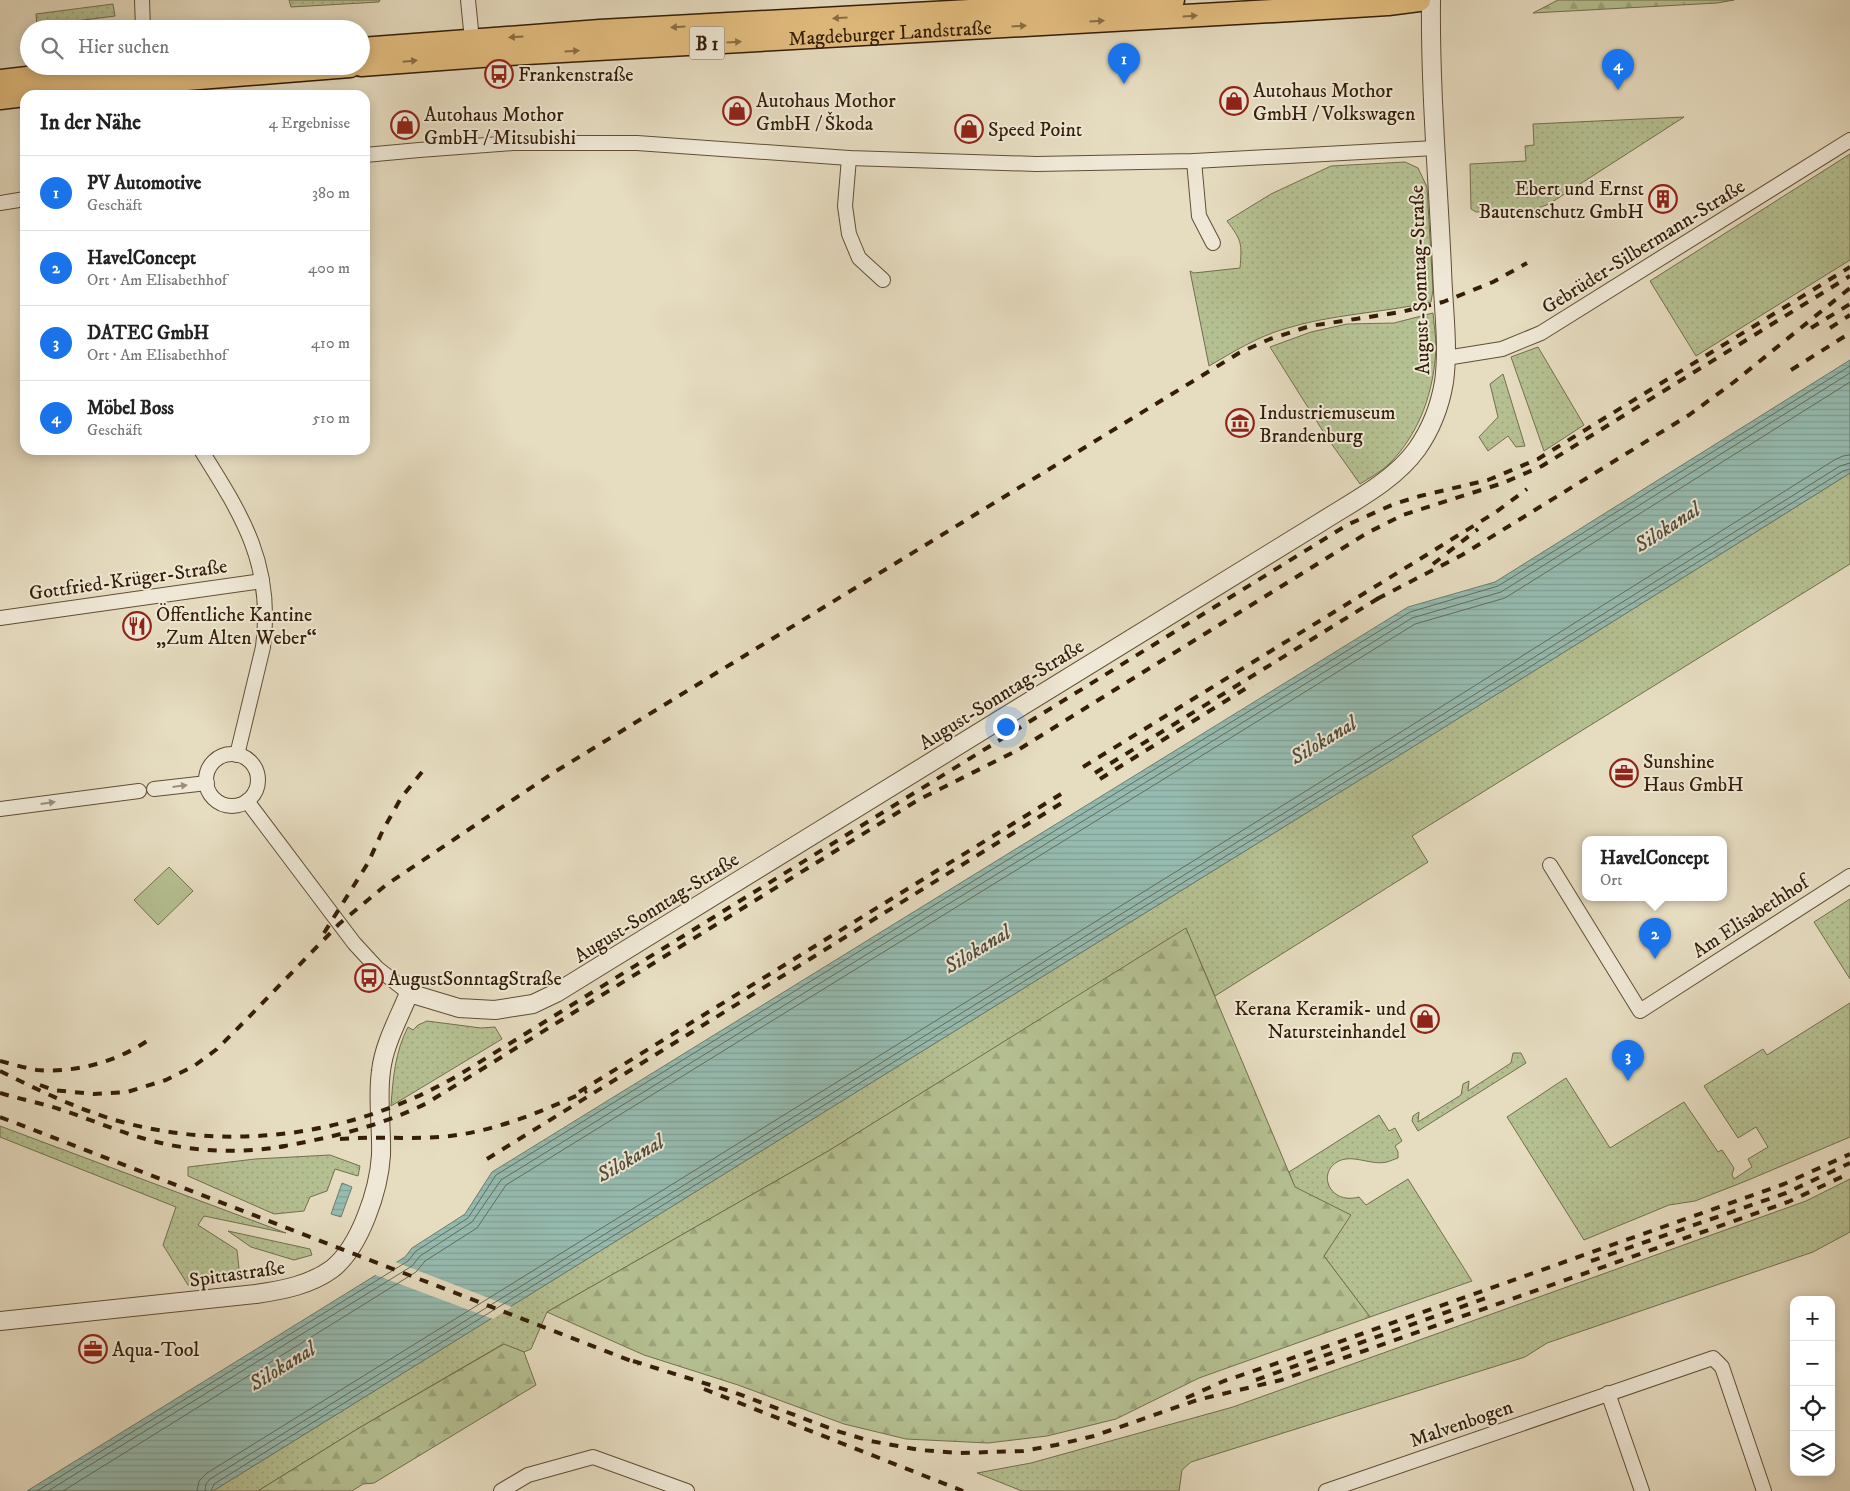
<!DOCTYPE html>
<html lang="de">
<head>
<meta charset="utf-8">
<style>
	body { margin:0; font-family:"IM FELL DW Pica",serif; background:#f6f6f6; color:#222 }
	.controls { position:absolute; right:15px; bottom:15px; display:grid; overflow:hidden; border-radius:10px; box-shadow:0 2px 12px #0003 }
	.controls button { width:45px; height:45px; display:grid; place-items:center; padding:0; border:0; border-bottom:1px solid #e0e0e0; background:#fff; color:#222; font:25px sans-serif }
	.you { position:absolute; left:1005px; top:726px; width:18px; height:18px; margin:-12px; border:4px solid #fff; border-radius:50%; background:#1a73e8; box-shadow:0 0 0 8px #1a73e833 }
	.badge { display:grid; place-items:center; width:32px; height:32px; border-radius:50%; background:#1a73e8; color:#fff; font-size:16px; font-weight:700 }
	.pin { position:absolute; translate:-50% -41px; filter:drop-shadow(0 1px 2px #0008) }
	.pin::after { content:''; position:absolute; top:26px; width:18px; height:15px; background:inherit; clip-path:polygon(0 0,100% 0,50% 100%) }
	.popup { position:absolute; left:1582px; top:836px; width:145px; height:65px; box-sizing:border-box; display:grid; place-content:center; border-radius:10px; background:#fff; filter:drop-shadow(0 1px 4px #0005); font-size:16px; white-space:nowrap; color:#767676 }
	.popup b { font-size:19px; color:#222 }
	.popup::after { content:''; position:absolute; left:50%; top:100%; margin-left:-10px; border:10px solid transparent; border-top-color:#fff }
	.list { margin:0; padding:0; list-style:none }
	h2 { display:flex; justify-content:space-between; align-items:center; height:65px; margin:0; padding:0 20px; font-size:21px }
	h2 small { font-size:16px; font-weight:400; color:#767676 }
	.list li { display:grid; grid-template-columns:32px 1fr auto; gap:15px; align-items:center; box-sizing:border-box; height:75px; padding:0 20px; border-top:1px solid #e0e0e0 }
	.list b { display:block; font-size:19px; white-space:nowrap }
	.list p { margin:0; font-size:16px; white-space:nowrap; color:#767676 }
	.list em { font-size:16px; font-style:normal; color:#767676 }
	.icon { flex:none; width:28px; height:28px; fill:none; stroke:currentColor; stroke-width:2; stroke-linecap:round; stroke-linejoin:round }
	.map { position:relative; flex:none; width:1850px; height:1491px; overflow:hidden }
	.search { position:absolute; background:#fff; box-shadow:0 2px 12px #0003; left:20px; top:20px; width:350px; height:55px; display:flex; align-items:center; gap:12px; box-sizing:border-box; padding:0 18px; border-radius:28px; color:#767676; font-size:19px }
	.panel { position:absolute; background:#fff; box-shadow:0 2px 12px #0003; left:20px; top:90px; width:350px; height:365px; border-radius:15px }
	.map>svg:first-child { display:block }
</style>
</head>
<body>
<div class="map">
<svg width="1850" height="1491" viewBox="0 0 1850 1491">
	<defs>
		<pattern id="green-dots" width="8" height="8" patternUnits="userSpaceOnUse" patternTransform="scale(1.25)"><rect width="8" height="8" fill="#b5c092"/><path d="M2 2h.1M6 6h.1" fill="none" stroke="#9ca57c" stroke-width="1.8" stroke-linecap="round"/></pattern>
		<pattern id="forest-firs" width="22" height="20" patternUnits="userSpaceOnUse" patternTransform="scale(1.25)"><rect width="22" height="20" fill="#b5c092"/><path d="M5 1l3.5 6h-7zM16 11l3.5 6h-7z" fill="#9ca57c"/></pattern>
		<pattern id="water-rules" width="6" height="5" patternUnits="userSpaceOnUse" patternTransform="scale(1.25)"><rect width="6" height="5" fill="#96bcb1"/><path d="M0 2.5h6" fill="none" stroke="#82a197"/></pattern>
	</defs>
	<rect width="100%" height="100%" fill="#e6dcc0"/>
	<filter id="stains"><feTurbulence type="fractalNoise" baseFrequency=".004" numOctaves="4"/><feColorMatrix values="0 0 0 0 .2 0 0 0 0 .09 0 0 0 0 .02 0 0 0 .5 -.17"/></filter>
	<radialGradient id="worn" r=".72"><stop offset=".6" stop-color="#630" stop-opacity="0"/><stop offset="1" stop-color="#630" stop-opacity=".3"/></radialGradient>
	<!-- green -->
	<g fill="url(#green-dots)" stroke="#746f4c">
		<polygon points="289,0 380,0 379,2 291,7"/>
		<polygon points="113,4 115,16 37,26 36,14"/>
		<polygon points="1684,117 1549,204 1535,209 1476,212 1471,209 1470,164 1526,161 1525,146 1534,145 1533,124"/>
		<polygon points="1850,154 1850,260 1696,356 1650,281"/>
		<path d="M1405 162 1418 168 1427 187 1433 290 1431 302C1382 313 1332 314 1284 329 1257 337 1233 352 1209 366L1190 271 1194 273 1240 268C1242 243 1242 241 1227 221L1271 194 1331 166Z"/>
		<path d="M1433 313C1434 325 1436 337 1436 348 1434 391 1420 433 1389 464 1381 472 1369 478 1360 484L1326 436 1270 347 1311 332 1347 324 1394 323Z"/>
		<polygon points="1538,347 1584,425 1544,451 1511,357"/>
		<polygon points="1503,374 1525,446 1516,447 1508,436 1488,451 1479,437 1498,417 1490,384"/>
		<polygon points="1850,473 1850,564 1412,836 1428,862 1215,996 1186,929 830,1150 547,1312 531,1349 524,1352 503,1344 359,1428 258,1491 213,1491 1403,753"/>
		<polygon points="1850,899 1850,979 1814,922"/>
		<polygon points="1850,1003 1850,1137 1746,1181 1695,1201 1669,1205 1584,1240 1507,1117 1566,1078 1610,1148 1684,1102 1718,1152 1722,1150 1734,1168 1732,1175 1734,1179 1752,1167 1748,1159 1768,1147 1756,1127 1738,1138 1704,1086 1763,1049 1767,1055"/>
		<path d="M427 1021 481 1028 495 1027 502 1039 391 1106C393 1078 395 1052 408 1027L413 1030 418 1025Z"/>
		<polygon points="1513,1053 1521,1053 1526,1063 1418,1131 1412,1121 1413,1116 1419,1112 1418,1122 1461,1095 1463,1084 1469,1081 1468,1091 1511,1063"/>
		<path d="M1379 1115 1389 1131 1395 1128 1402 1141 1395 1146 1398 1152V1158C1394 1159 1391 1161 1387 1162 1371 1166 1352 1153 1337 1162 1317 1174 1330 1205 1359 1197L1366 1205 1408 1179 1472 1281 1370 1317 1324 1256 1350 1215 1295 1188 1289 1172Z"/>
		<polygon points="0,1126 286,1233 204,1216 198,1225 237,1250 240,1278 188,1285 163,1245 176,1207 0,1137"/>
		<polygon points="330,1155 360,1166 358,1176 335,1169 327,1191 310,1197 304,1211 274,1214 188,1176 188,1167 255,1159"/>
		<polygon points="1850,1179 1850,1232 1813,1252 1547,1343 1525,1357 1191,1462 1182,1470 1179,1491 1022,1491 977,1473 1031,1463 1233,1407 1806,1201"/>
		<polygon points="228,1231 310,1249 312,1255 294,1260 251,1247"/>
	</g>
	<!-- forest -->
	<g fill="url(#forest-firs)" stroke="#746f4c">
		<polygon points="1558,0 1734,0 1717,3 1533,13"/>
		<polygon points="1186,928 1295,1187 1351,1215 1324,1256 1370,1317 1199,1378 1116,1419 1047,1436 988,1443 906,1439 844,1424 738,1385 644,1355 547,1312 830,1150"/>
		<polygon points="504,1344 524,1352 536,1385 374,1483 363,1484 352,1491 258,1491 359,1428"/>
	</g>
	<!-- pitch -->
	<polygon fill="#b5c092" stroke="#746f4c" points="169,867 193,891 158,925 134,900"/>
	<!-- water -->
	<g fill="url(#water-rules)" stroke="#6f7d6d">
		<polygon points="1850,360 1850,473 1403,753 213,1491 27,1491 405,1257 412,1248 465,1214 492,1172 1408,607 1495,582"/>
		<polygon points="342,1183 352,1187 341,1217 331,1214"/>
	</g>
	<!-- pier -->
	<polygon fill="#e6dcc0" points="393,1261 512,1307 493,1319 373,1274"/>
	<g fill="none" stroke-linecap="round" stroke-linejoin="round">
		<!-- shore -->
		<g stroke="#656d5c" stroke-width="1">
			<polyline points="37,1491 408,1261 416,1251 468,1218 496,1175 1410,612 1498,586 1850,366"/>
			<polyline points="48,1491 412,1266 420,1256 472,1222 501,1180 1412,618 1501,592 1850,373"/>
			<polyline points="63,1491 416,1272 425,1261 477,1228 506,1185 1415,624 1505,598 1850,382"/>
			<polyline points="197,1491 199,1481 207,1473 1393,737 1836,459 1843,456 1850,455"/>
			<polyline points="205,1491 206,1484 210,1479 1397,743 1840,466 1850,463"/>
			<path d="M211 1491 214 1484C756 1146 1302 811 1843 471L1850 469"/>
		</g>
		<defs>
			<g id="minor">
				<polyline points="142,0 143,29"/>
				<polyline points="468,0 472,40"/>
				<polyline points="365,155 419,150 513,143 637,143 849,158 1036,164 1194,161 1435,148"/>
				<polyline points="849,158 845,206 849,234 859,258 883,280"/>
				<polyline points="1194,161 1199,216 1213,243"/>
				<polyline points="0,203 25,199"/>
				<polyline points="1446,358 1502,349 1541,333 1850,140"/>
				<path d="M201 450C242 515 274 565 263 647L237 755"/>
				<polyline points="0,618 262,581"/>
				<circle cx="232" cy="780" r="26"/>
				<polyline points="154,789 207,783"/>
				<polyline points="247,801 354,943 377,968 409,993"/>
				<polyline points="0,809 139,791"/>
				<polyline points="1550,865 1640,1011 1850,876"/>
				<polyline points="1608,1393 1642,1491"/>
				<polyline points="501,1491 528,1475 593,1457 687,1491"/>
				<polyline points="1326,1491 1713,1358 1722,1367 1764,1491"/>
			</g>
			<path id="tertiary" d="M0 1321 256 1294C283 1290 310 1285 332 1269 360 1247 379 1190 381 1155 382 1127 377 1099 381 1071 384 1044 399 1018 409 993L459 1008 495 1010 533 1004 556 993 1321 522C1354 501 1394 481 1417 449 1431 429 1440 406 1444 382 1449 345 1443 306 1442 269 1438 179 1430 90 1431 0"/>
			<g id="primary">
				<polyline points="361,49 600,31 1173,0"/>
				<path id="s1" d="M361 65 508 54 1291 10 1388 4 1419 0"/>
				<polyline points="0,81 132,66"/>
				<polyline points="27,95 149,82 350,66"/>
				<polyline points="0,98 25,95"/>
			</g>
		</defs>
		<!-- minor casing -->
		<use href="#minor" stroke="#604e35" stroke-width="16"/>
		<!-- tertiary casing -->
		<use href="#tertiary" stroke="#604e35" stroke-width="20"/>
		<!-- primary casing -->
		<use href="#primary" stroke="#341e07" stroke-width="25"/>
		<!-- minor -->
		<use href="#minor" stroke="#efe8d6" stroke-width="14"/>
		<!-- tertiary -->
		<use href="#tertiary" stroke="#efe8d6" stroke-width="18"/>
		<!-- primary -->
		<use href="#primary" stroke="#e3be80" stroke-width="22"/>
		<!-- rail -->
		<g stroke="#341e07" stroke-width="4" stroke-dasharray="9 9" stroke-linecap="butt">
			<polyline points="1811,328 1850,304"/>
			<polyline points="1830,328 1850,315"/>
			<polyline points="1791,370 1850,333"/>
			<polyline points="1433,564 1478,529"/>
			<polyline points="1377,599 1462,555 1689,415 1734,382 1850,288"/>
			<polyline points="1083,767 1496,512 1527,489"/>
			<polyline points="1095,773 1382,596"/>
			<polyline points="1100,779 1253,684"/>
			<polyline points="324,933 368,863 383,830 401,798 426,767"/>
			<path d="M0 1061C12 1064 25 1068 37 1070 75 1073 116 1062 147 1041"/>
			<path d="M0 1071C40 1091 79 1110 122 1122 237 1153 360 1134 462 1073L1347 525 1394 504 1420 496 1488 480 1538 459 1850 267"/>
			<polyline points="40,1085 53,1090 94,1094 127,1092 166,1080 194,1066 217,1049 244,1022 339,924 386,885 553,773 1239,353 1270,339 1310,326 1401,312 1443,302 1493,282 1527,263"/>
			<polyline points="579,1092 1061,794"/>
			<path d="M0 1093C20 1099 40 1103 59 1109 87 1118 114 1130 142 1138 188 1152 238 1154 286 1146"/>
			<polyline points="0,1117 639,1364"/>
			<path d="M340 1139C377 1136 414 1140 450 1136 499 1130 543 1111 587 1091"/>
			<path d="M279 1147C330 1138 381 1126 427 1103L918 800 1018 750 1367 533 1403 515 1503 483 1542 466 1850 276"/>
			<polyline points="487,1159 1065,801"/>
			<polyline points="1591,1261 1786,1193 1850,1163"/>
			<polyline points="633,1361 736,1393 837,1431 870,1441 920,1450 959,1453 1023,1451 1056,1445 1094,1436 1197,1400 1281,1380 1788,1202 1850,1173"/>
			<polyline points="1256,1380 1489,1297"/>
			<polyline points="704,1389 963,1491"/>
			<polyline points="1186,1398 1224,1381 1319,1349 1784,1184 1850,1154"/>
		</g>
	</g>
	<!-- one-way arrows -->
	<defs><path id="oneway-solid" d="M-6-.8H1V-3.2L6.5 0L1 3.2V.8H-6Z" transform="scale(1.25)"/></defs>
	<g fill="#8c6e44">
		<use href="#oneway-solid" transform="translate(1190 16) rotate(-3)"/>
		<use href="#oneway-solid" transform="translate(840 18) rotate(177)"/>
		<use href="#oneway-solid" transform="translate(1097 21) rotate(-3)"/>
		<use href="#oneway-solid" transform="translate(1019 26) rotate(-4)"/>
		<use href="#oneway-solid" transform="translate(678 27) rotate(177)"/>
		<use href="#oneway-solid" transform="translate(516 37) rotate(176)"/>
		<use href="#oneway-solid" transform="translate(734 42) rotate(-3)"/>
		<use href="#oneway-solid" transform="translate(572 51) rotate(-3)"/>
		<use href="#oneway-solid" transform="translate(410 61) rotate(-5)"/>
	</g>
	<g fill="#9b8d79">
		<use href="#oneway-solid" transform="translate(180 786) rotate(-7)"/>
		<use href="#oneway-solid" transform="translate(48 803) rotate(-8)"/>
	</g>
	<!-- icons -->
	<defs>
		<symbol id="bus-ring" viewBox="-11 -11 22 22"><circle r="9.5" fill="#efe8d6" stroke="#8f2418" stroke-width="1.5"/><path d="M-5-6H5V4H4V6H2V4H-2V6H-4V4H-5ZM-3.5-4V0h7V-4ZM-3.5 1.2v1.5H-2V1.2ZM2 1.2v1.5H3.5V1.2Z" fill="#8f2418"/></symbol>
		<symbol id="shop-ring" viewBox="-11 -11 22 22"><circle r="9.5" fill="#efe8d6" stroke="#8f2418" stroke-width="1.5"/><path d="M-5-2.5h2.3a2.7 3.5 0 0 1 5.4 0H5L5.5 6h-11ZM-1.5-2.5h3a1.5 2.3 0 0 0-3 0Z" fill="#8f2418"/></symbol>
		<symbol id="building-ring" viewBox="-11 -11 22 22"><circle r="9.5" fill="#efe8d6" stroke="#8f2418" stroke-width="1.5"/><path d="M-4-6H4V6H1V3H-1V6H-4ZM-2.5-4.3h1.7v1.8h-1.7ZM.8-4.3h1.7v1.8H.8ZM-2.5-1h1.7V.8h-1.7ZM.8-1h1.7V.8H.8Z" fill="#8f2418"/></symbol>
		<symbol id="museum-ring" viewBox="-11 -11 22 22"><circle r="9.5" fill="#efe8d6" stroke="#8f2418" stroke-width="1.5"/><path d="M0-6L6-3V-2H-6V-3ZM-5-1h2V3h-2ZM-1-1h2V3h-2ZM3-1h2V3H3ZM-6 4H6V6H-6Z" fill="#8f2418"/></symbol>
		<symbol id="restaurant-ring" viewBox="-11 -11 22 22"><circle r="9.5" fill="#efe8d6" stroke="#8f2418" stroke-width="1.5"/><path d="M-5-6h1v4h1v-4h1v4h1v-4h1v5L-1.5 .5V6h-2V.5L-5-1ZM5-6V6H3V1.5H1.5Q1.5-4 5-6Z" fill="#8f2418"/></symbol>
		<symbol id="office-ring" viewBox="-11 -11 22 22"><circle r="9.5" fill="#efe8d6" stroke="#8f2418" stroke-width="1.5"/><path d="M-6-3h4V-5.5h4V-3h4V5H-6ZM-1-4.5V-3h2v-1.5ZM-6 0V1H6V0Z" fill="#8f2418"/></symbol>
	</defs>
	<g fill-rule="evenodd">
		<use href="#bus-ring" x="483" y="58" width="32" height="32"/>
		<use href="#shop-ring" x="1218" y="85" width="32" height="32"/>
		<use href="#shop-ring" x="721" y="95" width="32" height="32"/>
		<use href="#shop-ring" x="389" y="109" width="32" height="32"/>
		<use href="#shop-ring" x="953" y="113" width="32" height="32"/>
		<use href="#building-ring" x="1647" y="183" width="32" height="32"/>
		<use href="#museum-ring" x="1224" y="407" width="32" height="32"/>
		<use href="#restaurant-ring" x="121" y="610" width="32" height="32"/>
		<use href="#office-ring" x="1608" y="757" width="32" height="32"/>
		<use href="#bus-ring" x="353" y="962" width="32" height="32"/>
		<use href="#shop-ring" x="1409" y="1003" width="32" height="32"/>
		<use href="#office-ring" x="77" y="1333" width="32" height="32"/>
	</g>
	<g text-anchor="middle" stroke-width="4" stroke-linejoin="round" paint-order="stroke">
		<!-- shield labels -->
		<rect fill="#efe8d6" stroke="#6c5b45" stroke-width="1" x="689.5" y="26.5" width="35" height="33" rx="4"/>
		<g font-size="19" font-weight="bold" fill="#341e07">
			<text x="707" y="50">B 1</text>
		</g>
		<!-- street labels -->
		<g font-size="20" fill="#341e07" stroke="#efe8d6">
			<text dy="7" stroke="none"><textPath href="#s1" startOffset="530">Magdeburger Landstraße</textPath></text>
			<text transform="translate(1643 246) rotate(-32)" y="7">Gebrüder-Silbermann-Straße</text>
			<text transform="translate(1419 280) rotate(-92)" y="7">August-Sonntag-Straße</text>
			<text transform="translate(128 579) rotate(-8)" y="7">Gottfried-Krüger-Straße</text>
			<text transform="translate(1001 694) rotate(-32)" y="7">August-Sonntag-Straße</text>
			<text transform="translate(656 907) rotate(-32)" y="7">August-Sonntag-Straße</text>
			<text transform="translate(1750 916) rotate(-33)" y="7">Am Elisabethhof</text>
			<text transform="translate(237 1273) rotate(-8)" y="7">Spittastraße</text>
			<text transform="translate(1461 1423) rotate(-19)" y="7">Malvenbogen</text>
		</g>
		<!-- poi labels -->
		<g font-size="20" fill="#341e07" stroke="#efe8d6" text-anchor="start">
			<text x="518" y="81">Frankenstraße</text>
			<text x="1253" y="97">Autohaus Mothor<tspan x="1253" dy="23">GmbH / Volkswagen</tspan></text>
			<text x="756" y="107">Autohaus Mothor<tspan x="756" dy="23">GmbH / Škoda</tspan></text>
			<text x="424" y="121">Autohaus Mothor<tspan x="424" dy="23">GmbH / Mitsubishi</tspan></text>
			<text x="988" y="136">Speed Point</text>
			<text x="1644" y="195" text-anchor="end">Ebert und Ernst<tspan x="1644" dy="23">Bautenschutz GmbH</tspan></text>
			<text x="1259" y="419">Industriemuseum<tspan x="1259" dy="23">Brandenburg</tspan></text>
			<text x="156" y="621">Öffentliche Kantine<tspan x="156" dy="23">„Zum Alten Weber“</tspan></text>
			<text x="1643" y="768">Sunshine<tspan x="1643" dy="23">Haus GmbH</tspan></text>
			<text x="388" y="985">AugustSonntagStraße</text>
			<text x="1406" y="1015" text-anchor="end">Kerana Keramik- und<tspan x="1406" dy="23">Natursteinhandel</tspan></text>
			<text x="112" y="1356">Aqua-Tool</text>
		</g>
		<!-- water labels -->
		<g font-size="21" font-style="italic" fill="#514d3a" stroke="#efe8d6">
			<text transform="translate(1667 527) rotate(-33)" y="7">Silokanal</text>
			<text transform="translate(1323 740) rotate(-31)" y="7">Silokanal</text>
			<text transform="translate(977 949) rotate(-31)" y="7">Silokanal</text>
			<text transform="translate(630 1158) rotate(-30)" y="7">Silokanal</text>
			<text transform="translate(282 1366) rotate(-32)" y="7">Silokanal</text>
		</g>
	</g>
	<rect width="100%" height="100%" filter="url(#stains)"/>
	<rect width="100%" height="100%" fill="url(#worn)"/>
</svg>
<div class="controls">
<button>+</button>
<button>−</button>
<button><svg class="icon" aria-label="locate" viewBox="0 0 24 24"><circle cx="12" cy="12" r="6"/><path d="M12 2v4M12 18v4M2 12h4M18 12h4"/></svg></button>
<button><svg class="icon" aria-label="layers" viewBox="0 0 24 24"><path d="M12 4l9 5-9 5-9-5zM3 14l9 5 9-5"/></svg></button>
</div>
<div class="you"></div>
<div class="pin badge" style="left:1124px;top:84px">1</div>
<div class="pin badge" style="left:1655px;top:959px">2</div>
<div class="popup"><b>HavelConcept</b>Ort</div>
<div class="pin badge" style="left:1628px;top:1081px">3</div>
<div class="pin badge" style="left:1618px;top:90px">4</div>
<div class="search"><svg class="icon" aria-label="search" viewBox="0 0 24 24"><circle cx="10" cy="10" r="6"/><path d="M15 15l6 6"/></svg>Hier suchen</div>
<section class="panel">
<h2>In der Nähe<small>4 Ergebnisse</small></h2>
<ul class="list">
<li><span class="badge">1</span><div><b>PV Automotive</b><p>Geschäft</p></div><em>380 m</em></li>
<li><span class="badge">2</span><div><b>HavelConcept</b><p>Ort · Am Elisabethhof</p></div><em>400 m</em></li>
<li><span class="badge">3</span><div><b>DATEC GmbH</b><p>Ort · Am Elisabethhof</p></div><em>410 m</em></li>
<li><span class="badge">4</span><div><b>Möbel Boss</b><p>Geschäft</p></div><em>510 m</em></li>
</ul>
</section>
</div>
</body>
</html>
